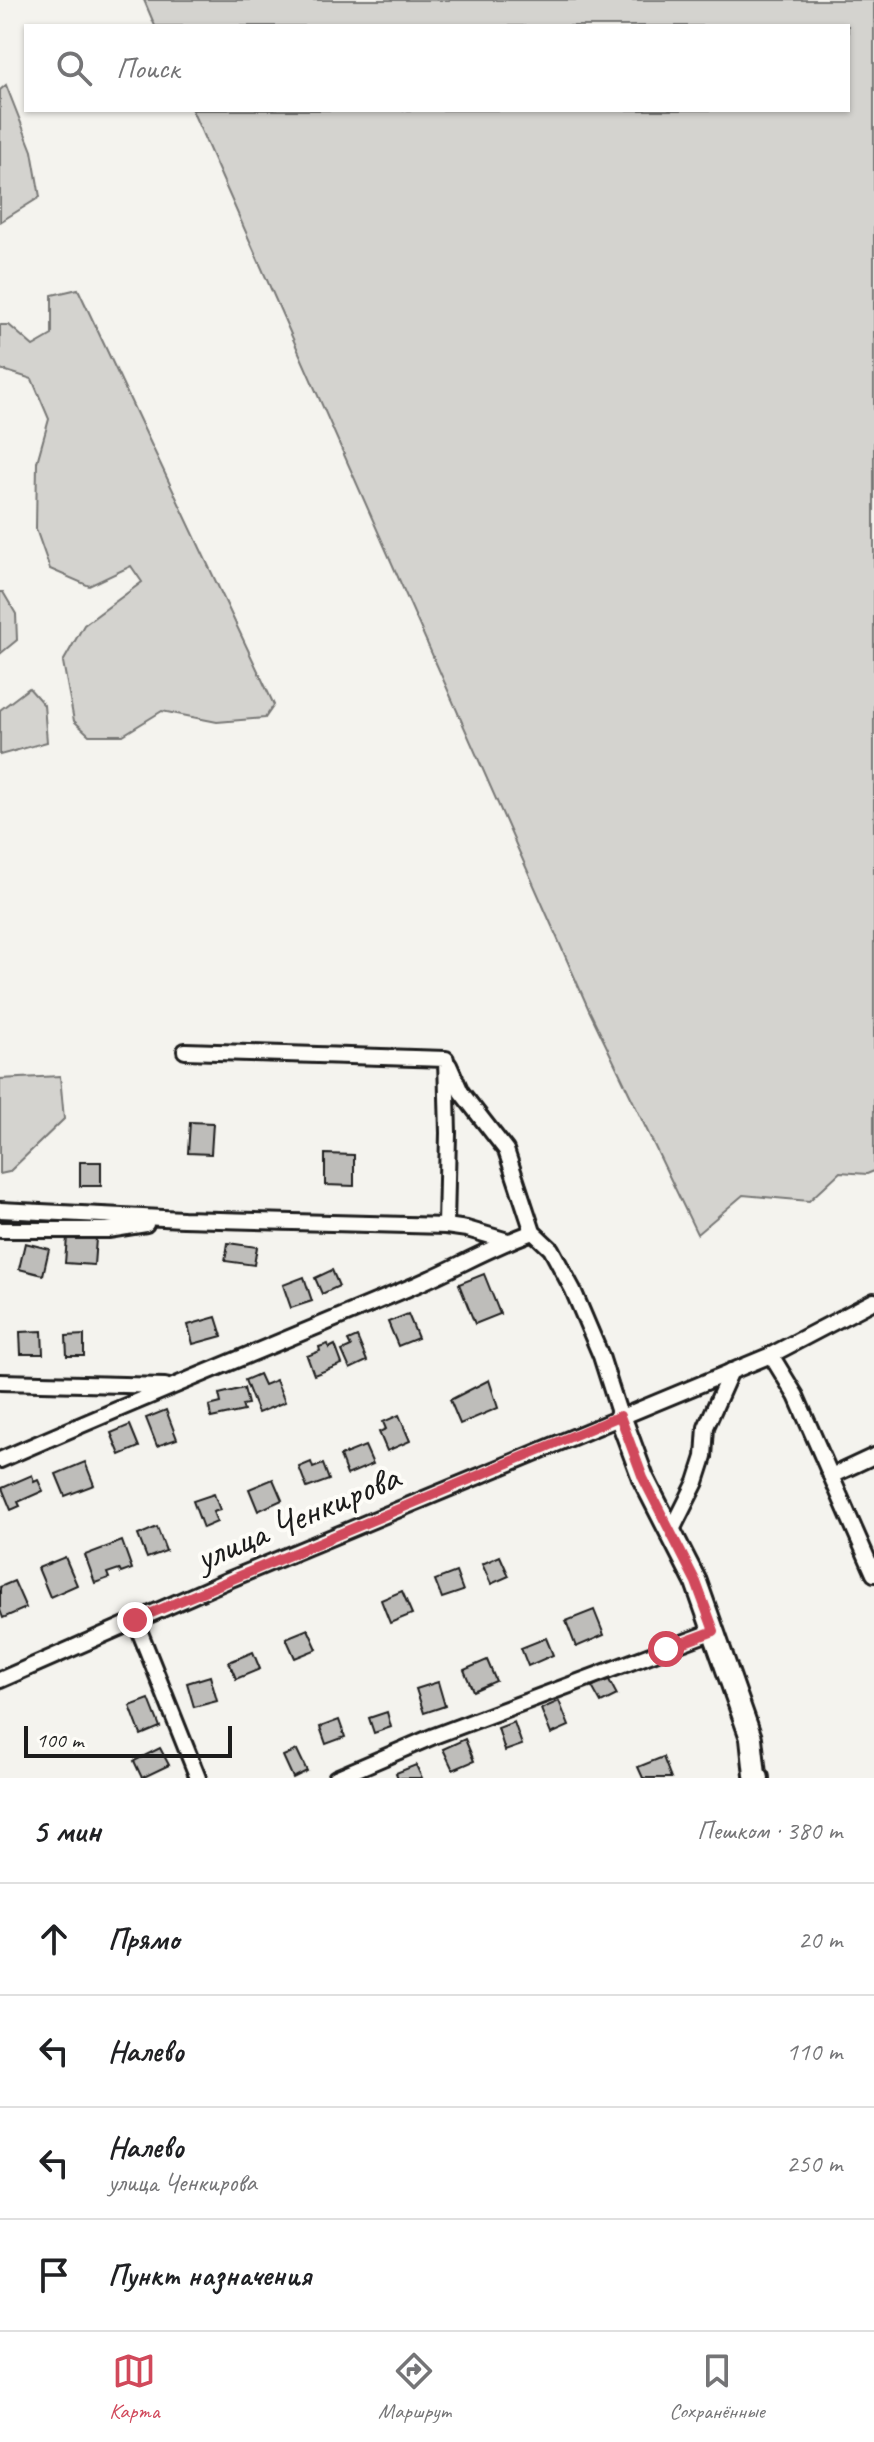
<!DOCTYPE html>
<html lang="ru">
<head>
<meta charset="utf-8">
<style>
	body { margin:0; font-family:Caveat,sans-serif; background:#f6f6f6; color:#202124 }
	.scale { position:absolute; left:24px; bottom:20px; width:208px; box-sizing:border-box; padding-left:8px; border:4px solid #1c1c1c; border-top:0; font-size:22px; line-height:28px; white-space:nowrap; color:#1c1c1c; -webkit-text-stroke:6px #fdfcf7; paint-order:stroke }
	.stop { position:absolute; width:24px; height:24px; margin:-18px; border:6px solid #d1495b; border-radius:50%; background:#fff }
	.stop.end { background:#d1495b; border-color:#fff; box-shadow:0 2px 8px #0008 }
	.list { margin:0; padding:0; list-style:none }
	h2 { display:flex; justify-content:space-between; align-items:center; height:104px; margin:0; padding:0 32px; font-size:34px }
	h2 small { font-size:26px; font-weight:400; color:#757577 }
	.list li { display:grid; grid-template-columns:52px 1fr auto; gap:24px; align-items:center; box-sizing:border-box; height:112px; padding:0 32px; border-top:2px solid #e0e0e0 }
	.list b { display:block; font-size:30px; white-space:nowrap }
	.list p { margin:0; font-size:26px; white-space:nowrap; color:#757577 }
	.list em { font-size:26px; font-style:normal; color:#757577 }
	.icon { flex:none; width:44px; height:44px; fill:none; stroke:currentColor; stroke-width:2; stroke-linecap:round; stroke-linejoin:round }
	.map { position:relative; flex:none; width:874px; height:1778px; overflow:hidden }
	.search { position:absolute; background:#fff; box-shadow:0 2px 6px #0004; left:24px; right:24px; top:24px; height:88px; display:flex; align-items:center; gap:20px; box-sizing:border-box; padding:0 28px; border-radius:0px; color:#757577; font-size:30px }
	.sheet { height:552px; background:#fff }
	nav { display:flex; justify-content:space-around; align-items:center; box-sizing:border-box; height:112px; border-top:2px solid #e0e0e0; background:#fff; font-size:22px; color:#757577 }
	nav a { display:grid; justify-items:center; gap:4px }
	nav .on { color:#d1495b }
	.map>svg:first-child { display:block }
</style>
</head>
<body>
<div class="map">
<svg width="874" height="1778" viewBox="0 0 874 1778">
	<rect width="100%" height="100%" fill="#f4f3ee"/>
	<filter id="ink" filterUnits="userSpaceOnUse"><feTurbulence type="fractalNoise" baseFrequency=".0125" numOctaves="2"/><feDisplacementMap in="SourceGraphic" scale="16" xChannelSelector="R" yChannelSelector="G"/><feConvolveMatrix kernelMatrix="1 2 1 2 8 2 1 2 1" color-interpolation-filters="sRGB"/></filter>
	<g filter="url(#ink)">
		<!-- green -->
		<g fill="#d4d3cf" stroke="#787876" stroke-width="2">
			<polygon points="144,0 874,0 874,1171 867,1174 840,1172 809,1201 743,1195 697,1234 589,1010 192,110 848,110 848,26 155,26"/>
			<polygon points="6,85 32,151 40,197 0,222 0,90"/>
			<polygon points="78,289 274,705 265,718 217,722 162,711 123,735 89,735 74,721 63,662 84,625 142,582 131,566 89,586 50,569 36,529 37,462 49,419 32,379 0,369 0,325 9,325 33,346 52,335 52,295"/>
			<polygon points="0,592 3,592 16,614 17,640 0,654"/>
			<polygon points="29,688 44,705 47,742 0,755 0,710"/>
			<polygon points="60,1076 64,1119 9,1172 0,1174 0,1079"/>
		</g>
		<!-- building -->
		<g fill="#bebdba" stroke="#1c1c1c" stroke-width="2">
			<polygon points="190,1122 213,1123 211,1154 188,1153"/>
			<polygon points="325,1154 354,1155 354,1186 325,1185"/>
			<rect x="80" y="1162" width="21" height="24"/>
			<polygon points="67,1237 96,1239 94,1265 65,1263"/>
			<polygon points="25,1243 49,1249 43,1275 19,1269"/>
			<polygon points="228,1243 257,1247 254,1265 225,1261"/>
			<polygon points="332,1270 339,1286 322,1294 315,1278"/>
			<polygon points="484,1274 500,1314 475,1324 459,1284"/>
			<polygon points="304,1277 312,1301 291,1308 283,1285"/>
			<polygon points="408,1314 418,1338 398,1346 388,1322"/>
			<polygon points="216,1317 222,1336 193,1344 188,1325"/>
			<polygon points="42,1331 43,1354 21,1354 20,1332"/>
			<polygon points="84,1335 84,1356 67,1356 66,1336"/>
			<polygon points="357,1337 367,1361 350,1369 342,1351 351,1347 348,1341"/>
			<polygon points="328,1344 329,1348 335,1345 342,1364 314,1375 307,1356 320,1351 319,1347"/>
			<polygon points="259,1374 264,1385 276,1380 285,1402 258,1413 245,1380"/>
			<polygon points="489,1380 498,1408 460,1424 450,1400"/>
			<polygon points="244,1388 248,1404 242,1405 244,1411 211,1418 209,1406 221,1403 219,1394"/>
			<polygon points="166,1410 177,1439 157,1446 146,1418"/>
			<polygon points="399,1415 410,1441 387,1451 379,1432 386,1429 383,1422"/>
			<polygon points="130,1425 139,1447 120,1455 111,1433"/>
			<polygon points="365,1446 373,1464 347,1475 340,1456"/>
			<polygon points="85,1462 94,1485 65,1496 56,1474"/>
			<polygon points="311,1462 313,1468 323,1464 329,1480 307,1488 299,1467"/>
			<polygon points="32,1475 34,1482 38,1480 43,1491 18,1502 20,1506 11,1510 2,1488"/>
			<polygon points="273,1479 282,1500 258,1511 249,1489"/>
			<polygon points="214,1494 220,1510 213,1512 217,1522 203,1528 193,1501"/>
			<polygon points="157,1527 166,1551 147,1558 138,1535"/>
			<polygon points="122,1541 132,1569 121,1573 119,1569 107,1573 109,1578 95,1583 85,1555"/>
			<polygon points="500,1556 509,1576 491,1584 482,1564"/>
			<polygon points="65,1557 77,1585 50,1597 38,1568"/>
			<polygon points="456,1572 463,1591 442,1598 435,1580"/>
			<polygon points="14,1581 26,1608 3,1618 0,1610 0,1587"/>
			<polygon points="402,1591 412,1614 390,1623 381,1600"/>
			<polygon points="594,1610 604,1635 576,1647 566,1621"/>
			<polygon points="308,1629 317,1649 295,1658 286,1638"/>
			<polygon points="546,1638 553,1655 528,1666 521,1648"/>
			<polygon points="253,1652 260,1669 236,1679 229,1662"/>
			<polygon points="487,1660 496,1681 473,1691 464,1670"/>
			<polygon points="210,1676 217,1701 194,1707 187,1683"/>
			<polygon points="608,1678 617,1695 601,1703 592,1687"/>
			<polygon points="438,1682 445,1706 424,1713 416,1689"/>
			<polygon points="149,1699 160,1727 141,1735 130,1706"/>
			<polygon points="559,1701 569,1726 551,1734 541,1709"/>
			<polygon points="387,1712 391,1727 374,1733 369,1718"/>
			<polygon points="339,1720 345,1737 326,1744 320,1727"/>
			<polygon points="514,1722 522,1745 505,1751 498,1728"/>
			<polygon points="465,1739 474,1761 453,1770 443,1749"/>
			<polygon points="160,1748 169,1765 142,1778 134,1761"/>
			<polygon points="297,1750 307,1771 293,1778 283,1756"/>
			<polygon points="663,1757 671,1778 643,1778 638,1767"/>
			<polygon points="416,1765 422,1778 398,1778 396,1773"/>
		</g>
		<g fill="none" stroke-linecap="round" stroke-linejoin="round">
			<defs>
				<g id="street">
					<polyline points="185,1051 446,1059 448,1133 446,1226"/>
					<polyline points="449,1065 461,1092 506,1150 533,1232 551,1249 573,1290 601,1356 620,1416"/>
					<polyline points="0,1210 183,1219 446,1226 467,1229 508,1241"/>
					<polyline points="0,1230 108,1230 146,1224"/>
					<polyline points="771,1355 796,1396 874,1574"/>
					<polyline points="0,1382 165,1386"/>
					<path d="M0 1460C136 1400 274 1345 411 1287 452 1270 490 1247 533 1232"/>
					<polyline points="831,1476 874,1456"/>
					<polyline points="671,1532 696,1482 704,1457 706,1427 731,1371"/>
					<polyline points="135,1620 198,1778"/>
					<polyline points="0,1680 226,1581 771,1355 874,1301"/>
					<polyline points="336,1778 434,1736 714,1631"/>
				</g>
				<polyline id="secondary" points="620,1416 643,1478 696,1582 751,1738 755,1775 758,1778"/>
			</defs>
			<!-- street casing -->
			<use href="#street" stroke="#1c1c1c" stroke-width="20"/>
			<!-- secondary casing -->
			<use href="#secondary" stroke="#1c1c1c" stroke-width="26"/>
			<!-- street -->
			<use href="#street" stroke="#fdfcf7" stroke-width="14"/>
			<!-- secondary -->
			<use href="#secondary" stroke="#fdfcf7" stroke-width="20"/>
		</g>
	</g>
	<g fill="none" stroke-linecap="round" stroke-linejoin="round" filter="url(#ink)">
		<!-- route -->
		<polyline stroke="#d1495b" stroke-width="10" points="135,1620 620,1416 643,1478 696,1582 714,1631 666,1649"/>
	</g>
	<g text-anchor="middle" stroke-width="8" stroke-linejoin="round" paint-order="stroke">
		<!-- street labels -->
		<g font-size="38" fill="#1c1c1c" stroke="#fdfcf7">
			<text transform="translate(297 1517) rotate(-23)" y="13">улица Ченкирова</text>
		</g>
	</g>
</svg>
<div class="scale">100 m</div>
<div class="stop" style="left:666px;top:1649px"></div>
<div class="stop end" style="left:135px;top:1620px"></div>
<div class="search"><svg class="icon" aria-label="search" viewBox="0 0 24 24"><circle cx="10" cy="10" r="6"/><path d="M15 15l6 6"/></svg>Поиск</div>
</div>
<section class="sheet">
<h2>5 мин<small>Пешком · 380 m</small></h2>
<ul class="list">
<li><svg class="icon" aria-label="ahead" viewBox="0 0 24 24"><path d="M12 20V5M6 11l6-6 6 6"/></svg><div><b>Прямо</b></div><em>20 m</em></li>
<li><svg class="icon" aria-label="left" viewBox="0 0 24 24"><path d="M17 20v-9H6M10 6l-5 5 5 5"/></svg><div><b>Налево</b></div><em>110 m</em></li>
<li><svg class="icon" aria-label="left" viewBox="0 0 24 24"><path d="M17 20v-9H6M10 6l-5 5 5 5"/></svg><div><b>Налево</b><p>улица Ченкирова</p></div><em>250 m</em></li>
<li><svg class="icon" aria-label="arrive" viewBox="0 0 24 24"><path d="M6 21V4h12l-3 4 3 4H6"/></svg><div><b>Пункт назначения</b></div></li>
</ul>
</section>
<nav>
<a class="on"><svg class="icon" aria-label="map" viewBox="0 0 24 24"><path d="M3 6l6-2 6 2 6-2v14l-6 2-6-2-6 2zM9 4v14M15 6v14"/></svg>Карта</a>
<a><svg class="icon" aria-label="directions" viewBox="0 0 24 24"><path d="M12 3l9 9-9 9-9-9zM9 14v-3h6M13 9l2 2-2 2"/></svg>Маршрут</a>
<a><svg class="icon" aria-label="saved" viewBox="0 0 24 24"><path d="M7 4h10v16l-5-4-5 4z"/></svg>Сохранённые</a>
</nav>
</body>
</html>
